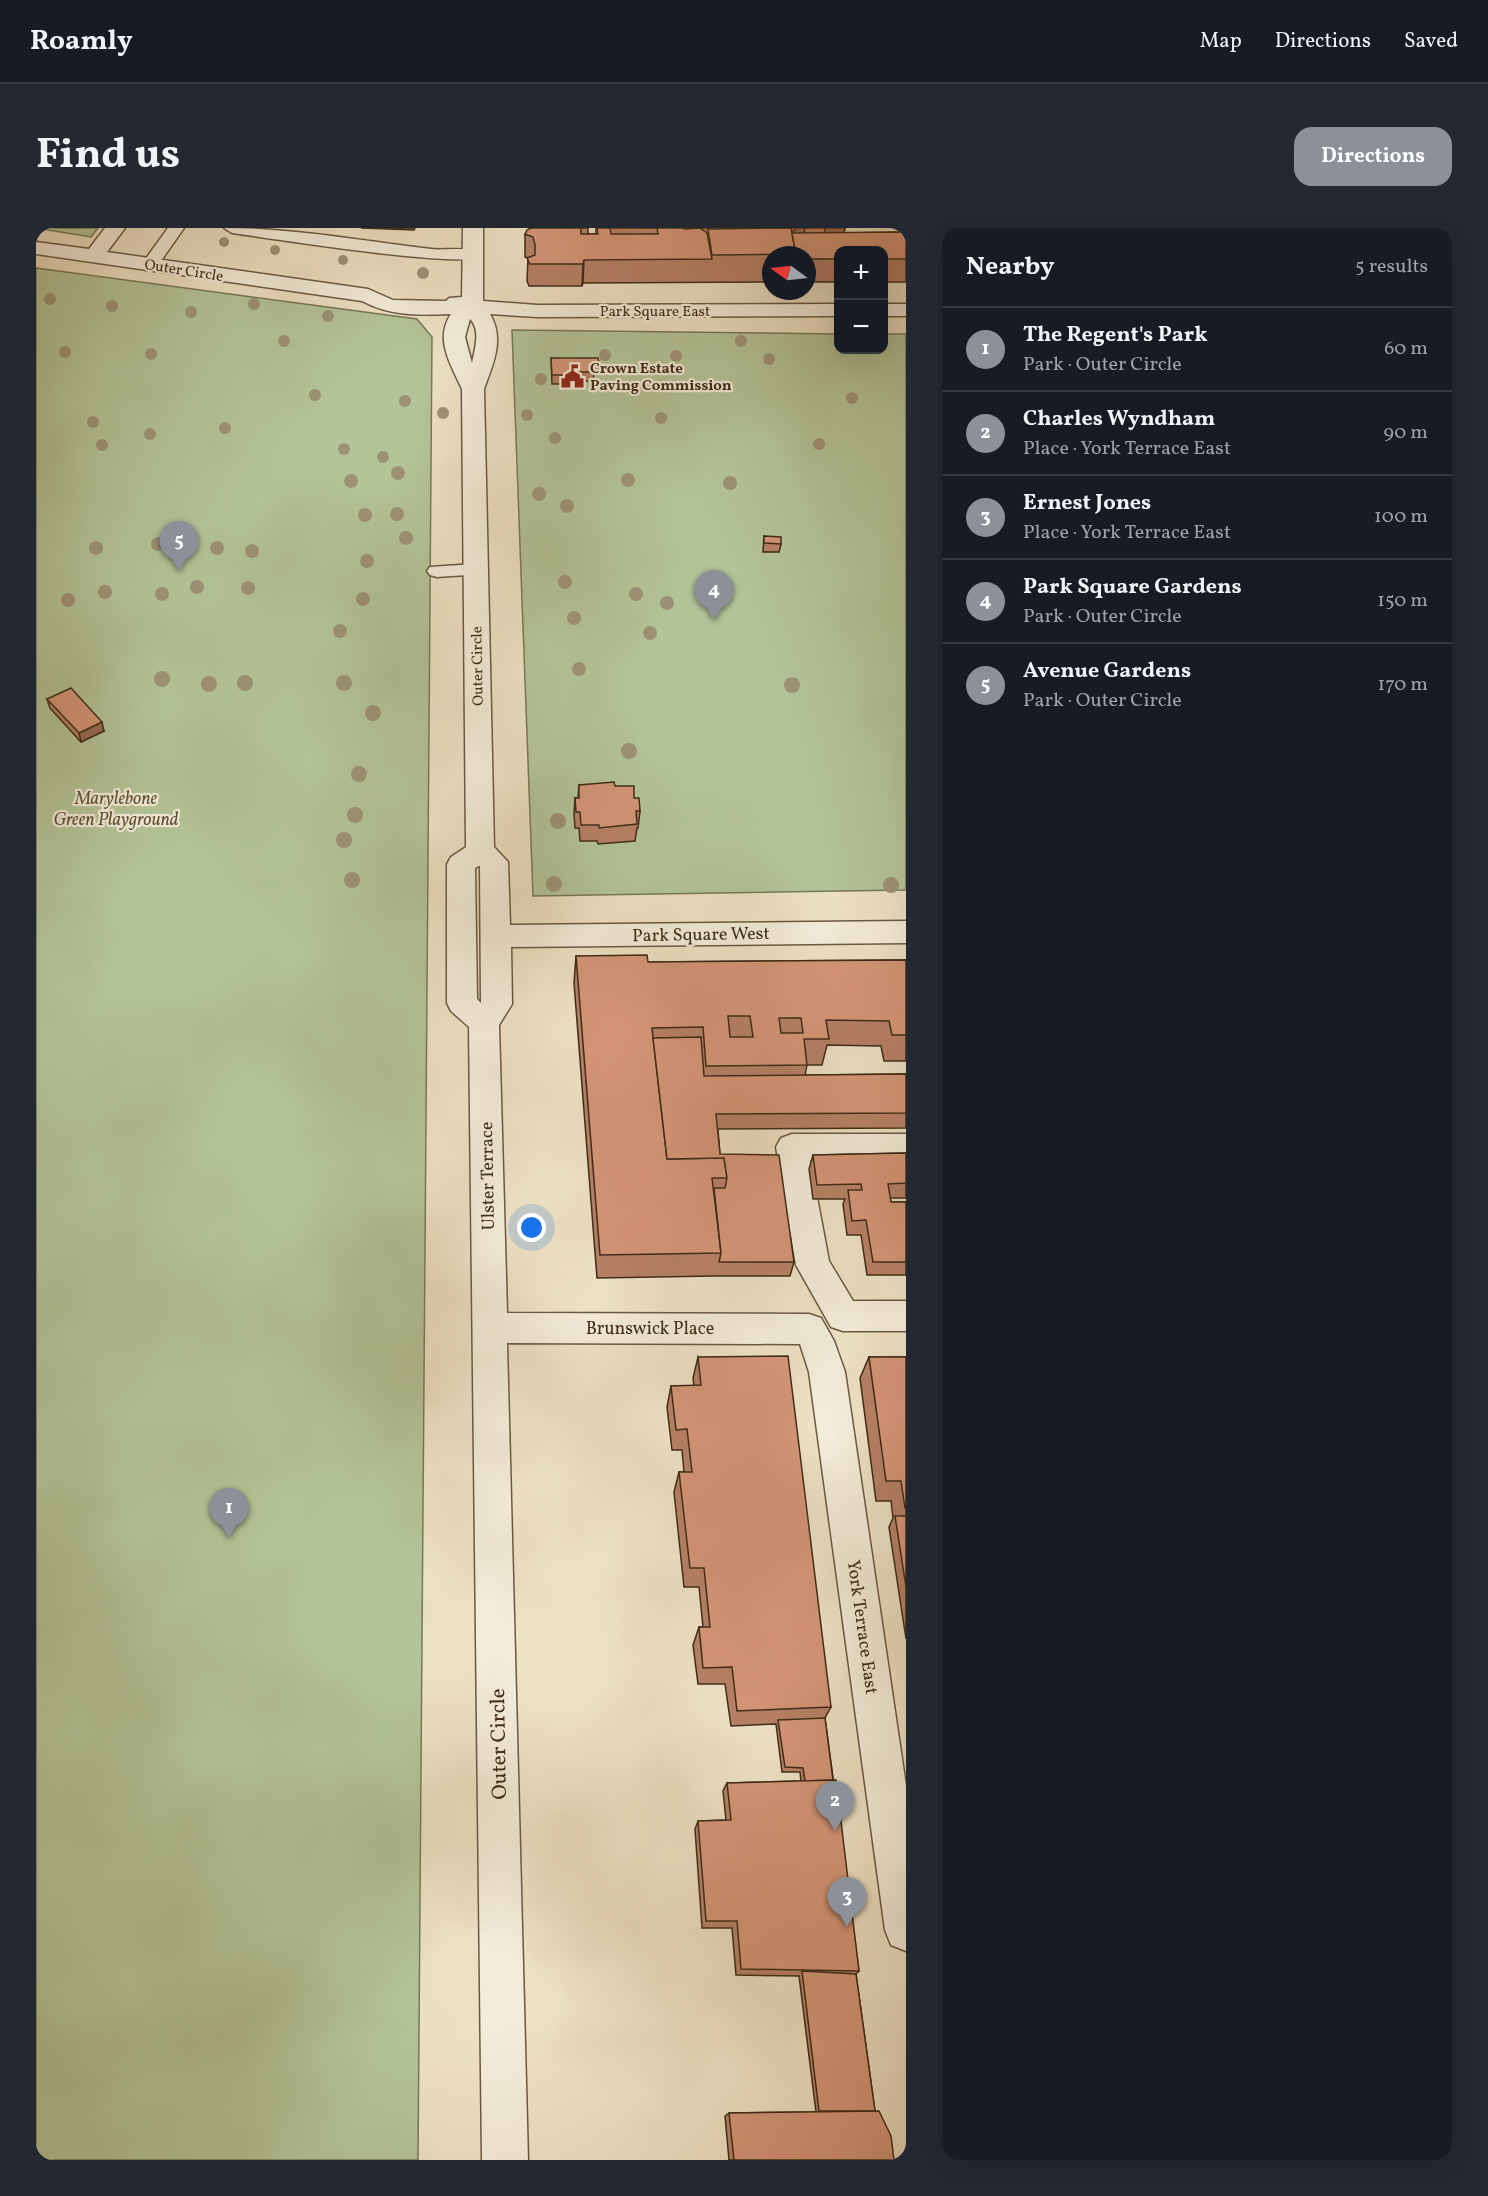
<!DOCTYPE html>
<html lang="en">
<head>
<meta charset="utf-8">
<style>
	body { margin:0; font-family:Vollkorn,serif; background:#242831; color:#f1f3f6 }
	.controls { position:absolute; right:18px; top:18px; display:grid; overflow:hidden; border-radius:12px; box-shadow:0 6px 24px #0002 }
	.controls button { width:54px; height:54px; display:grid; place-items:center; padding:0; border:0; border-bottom:2px solid #363941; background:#171b24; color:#f1f3f6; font:30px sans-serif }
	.compass { position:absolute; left:726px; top:18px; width:54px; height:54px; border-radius:50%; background:#171b24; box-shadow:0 6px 24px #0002; rotate:285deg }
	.you { position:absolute; left:496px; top:1000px; width:21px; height:21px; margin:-15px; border:4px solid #fff; border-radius:50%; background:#1a73e8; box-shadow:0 0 0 9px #1a73e833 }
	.badge { display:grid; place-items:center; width:39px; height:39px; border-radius:50%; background:#8c9099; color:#fff; font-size:20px; font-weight:700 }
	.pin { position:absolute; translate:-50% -50px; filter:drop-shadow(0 2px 3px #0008) }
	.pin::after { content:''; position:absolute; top:32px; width:21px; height:18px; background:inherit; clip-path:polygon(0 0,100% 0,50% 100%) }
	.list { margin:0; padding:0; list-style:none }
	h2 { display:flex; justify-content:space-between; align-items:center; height:78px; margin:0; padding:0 24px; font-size:26px }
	h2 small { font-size:20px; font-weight:400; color:#9ea1a6 }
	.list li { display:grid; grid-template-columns:39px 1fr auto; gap:18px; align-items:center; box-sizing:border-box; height:84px; padding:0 24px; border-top:2px solid #363941 }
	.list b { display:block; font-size:22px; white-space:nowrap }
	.list p { margin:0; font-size:20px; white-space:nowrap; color:#9ea1a6 }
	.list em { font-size:20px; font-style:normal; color:#9ea1a6 }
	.map { position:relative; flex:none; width:870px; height:1932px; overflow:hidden; border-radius:18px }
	header { display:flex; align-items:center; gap:36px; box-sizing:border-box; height:84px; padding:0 30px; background:#171b24; border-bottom:2px solid #363941 }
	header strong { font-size:28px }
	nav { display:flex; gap:33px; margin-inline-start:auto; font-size:21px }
	.intro { display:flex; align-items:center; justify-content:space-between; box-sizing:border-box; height:144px; padding:0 36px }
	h1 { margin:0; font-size:42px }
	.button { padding:15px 27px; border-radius:18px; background:#8c9099; color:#fff; font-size:21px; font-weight:700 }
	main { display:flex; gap:36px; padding:0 36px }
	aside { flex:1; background:#171b24; border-radius:18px; box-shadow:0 6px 24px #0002 }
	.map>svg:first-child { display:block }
</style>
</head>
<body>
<header>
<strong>Roamly</strong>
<nav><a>Map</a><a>Directions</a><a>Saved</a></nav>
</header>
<div class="intro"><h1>Find us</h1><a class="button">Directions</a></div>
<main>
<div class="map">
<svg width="870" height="1932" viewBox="0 0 870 1932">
	<rect width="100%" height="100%" fill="#ede1c4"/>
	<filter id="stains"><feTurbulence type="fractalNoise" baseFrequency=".00333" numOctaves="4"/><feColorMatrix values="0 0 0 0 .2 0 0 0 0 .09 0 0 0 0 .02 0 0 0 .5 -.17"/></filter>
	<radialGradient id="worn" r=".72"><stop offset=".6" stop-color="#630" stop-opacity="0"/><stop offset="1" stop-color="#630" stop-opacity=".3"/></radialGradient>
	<!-- green -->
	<g fill="#b3c498" stroke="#787858" stroke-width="1.5">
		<polygon points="0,0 62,0 55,9"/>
		<polygon points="0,40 381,91 396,109 382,1932 0,1932"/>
		<polygon points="476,102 802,106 802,122 848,122 848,106 870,106 870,662 497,668"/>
	</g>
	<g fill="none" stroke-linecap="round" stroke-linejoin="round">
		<defs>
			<g id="service">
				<polygon points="132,0 148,0 120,40 108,40 106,36"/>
				<path d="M188 0C258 0 326 13 395 21 408 23 436 17 444 28 434 42 227 9 196 5Z"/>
				<polygon points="439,336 446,338 449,342 446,346 401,349 394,347 391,343 394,339"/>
			</g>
			<g id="minor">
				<path d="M69 0H89L71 24 332 61 357 72 410 73 413 70 426 69 427 0H447V73L501 77 802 76V88L501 89 454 86C469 111 457 136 448 161L458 619 472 634 474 697 870 693V715L475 719 476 776 463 797 471 1085 773 1086 785 1090 798 1113 809 1144 870 1558V1723L855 1717 849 1702 773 1144 764 1116 471 1115 492 1932H446L433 799 415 783 411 775V636L415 629 430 619 426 161C415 137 398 111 415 86 383 87 356 89 326 73L0 26V14L53 21ZM434 91C445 102 439 120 436 135L429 109ZM443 638H444L445 775 441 771 439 640Z"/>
				<rect x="848" y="76" width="22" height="12"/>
				<polygon points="756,906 870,906 870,932 774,932 793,1033 817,1073 870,1073 870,1103 807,1103 795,1099 760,1037 740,919 745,910"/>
			</g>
		</defs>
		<!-- service casing -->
		<use href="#service" stroke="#6a5942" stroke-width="3"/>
		<!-- minor casing -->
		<use href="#minor" stroke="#6a5942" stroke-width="3"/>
		<!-- service -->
		<use href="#service" fill="#f3ecd9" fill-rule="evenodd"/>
		<!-- minor -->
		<use href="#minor" fill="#f3ecd9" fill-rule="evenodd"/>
	</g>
	<!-- trees -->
	<g fill="#9d9276">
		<circle cx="188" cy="14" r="5"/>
		<circle cx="239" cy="22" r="5"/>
		<circle cx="307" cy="32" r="5"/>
		<circle cx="387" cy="45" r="6"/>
		<circle cx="14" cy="71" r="6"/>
		<circle cx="218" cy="76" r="6"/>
		<circle cx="76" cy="78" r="6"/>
		<circle cx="155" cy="84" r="6"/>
		<circle cx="292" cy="88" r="6"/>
		<circle cx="248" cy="113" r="6"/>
		<circle cx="705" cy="113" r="6"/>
		<circle cx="29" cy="124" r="6"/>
		<circle cx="115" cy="126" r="6"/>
		<circle cx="569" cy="127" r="6"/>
		<circle cx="640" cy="128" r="6"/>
		<circle cx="733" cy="131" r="6"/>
		<circle cx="505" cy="151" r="6"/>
		<circle cx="279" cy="167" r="6"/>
		<circle cx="816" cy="170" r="6"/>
		<circle cx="369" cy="173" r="6"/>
		<circle cx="407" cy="185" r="6"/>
		<circle cx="491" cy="187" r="6"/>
		<circle cx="625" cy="190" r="6"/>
		<circle cx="57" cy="194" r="6"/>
		<circle cx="189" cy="200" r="6"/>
		<circle cx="114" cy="206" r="6"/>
		<circle cx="519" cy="210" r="6"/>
		<circle cx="783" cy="216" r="6"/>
		<circle cx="66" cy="217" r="6"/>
		<circle cx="308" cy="221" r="6"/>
		<circle cx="347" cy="229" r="6"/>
		<circle cx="362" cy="245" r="7"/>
		<circle cx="592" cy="252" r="7"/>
		<circle cx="315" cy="253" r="7"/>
		<circle cx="694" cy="255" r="7"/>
		<circle cx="503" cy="266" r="7"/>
		<circle cx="531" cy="278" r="7"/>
		<circle cx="361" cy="286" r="7"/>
		<circle cx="329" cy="287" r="7"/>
		<circle cx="370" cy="310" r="7"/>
		<circle cx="122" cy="316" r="7"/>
		<circle cx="60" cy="320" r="7"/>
		<circle cx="181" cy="320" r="7"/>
		<circle cx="216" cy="323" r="7"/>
		<circle cx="331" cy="333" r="7"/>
		<circle cx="529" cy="354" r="7"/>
		<circle cx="161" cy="359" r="7"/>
		<circle cx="212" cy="360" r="7"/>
		<circle cx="69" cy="364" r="7"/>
		<circle cx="126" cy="366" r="7"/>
		<circle cx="600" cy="366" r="7"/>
		<circle cx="327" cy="371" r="7"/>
		<circle cx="32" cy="372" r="7"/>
		<circle cx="631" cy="375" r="7"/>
		<circle cx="538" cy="390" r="7"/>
		<circle cx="304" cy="403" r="7"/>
		<circle cx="614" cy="405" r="7"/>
		<circle cx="543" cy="441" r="7"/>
		<circle cx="126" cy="451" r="8"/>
		<circle cx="209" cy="455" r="8"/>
		<circle cx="308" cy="455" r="8"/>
		<circle cx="173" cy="456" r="8"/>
		<circle cx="756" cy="457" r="8"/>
		<circle cx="337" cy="485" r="8"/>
		<circle cx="593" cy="523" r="8"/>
		<circle cx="323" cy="546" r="8"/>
		<circle cx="319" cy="587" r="8"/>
		<circle cx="522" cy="593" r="8"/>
		<circle cx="308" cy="612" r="8"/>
		<circle cx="316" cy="652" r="8"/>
		<circle cx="518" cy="656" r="8"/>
		<circle cx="855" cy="657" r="8"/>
	</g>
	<!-- wall -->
	<g fill="#b68066" stroke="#3e2c17" stroke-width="1.5">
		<polygon points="325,0 379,0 378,2"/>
		<polygon points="495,0 552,0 552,6 560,6 560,0 809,0 808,5 870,4 870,54 848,54 848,22 802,22 802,54 771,54 771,27 735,27 735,54 547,55 546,58 493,58 491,53 492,30 489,29 489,6"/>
		<polygon points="515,130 563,136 562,145 558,145 557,153 544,153 544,156 516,156"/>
		<polygon points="728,308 745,316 743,324 727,324"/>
		<polygon points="11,471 68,503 45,514 14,480"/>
		<polygon points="543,557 579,558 598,570 604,583 602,600 601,600 599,613 562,616 561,613 544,613 543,600 539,600 538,586 539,570 542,570"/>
		<polygon points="540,728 612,734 870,732 870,833 848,833 845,818 791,817 786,837 771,837 769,847 870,846 870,900 682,901 684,926 758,1034 754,1048 679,1048 561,1050 538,755"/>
		<polygon points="870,925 870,970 854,970 855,974 870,974 870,1047 831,1047 825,1007 811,1007 807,976 809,971 777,971 773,941 777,927"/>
		<polygon points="662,1129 795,1479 789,1490 823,1743 820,1746 839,1883 858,1932 693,1932 689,1888 693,1885 780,1884 763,1748 700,1747 696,1700 666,1700 659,1601 662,1593 690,1592 687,1563 691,1555 765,1553 764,1544 746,1544 740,1496 695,1498 689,1456 662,1456 657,1417 663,1399 667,1399 663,1359 648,1359 638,1264 643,1244 648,1244 646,1222 636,1222 631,1179 635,1158 658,1158 657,1150"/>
		<polygon points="833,1129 870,1129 870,1411 853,1299 857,1290 855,1273 840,1273 824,1150"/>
	</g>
	<!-- shaded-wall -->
	<g fill="#946853" stroke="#3e2c17" stroke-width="1.5">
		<polygon points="761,0 769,0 766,15 755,5"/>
		<polygon points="789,0 809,0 808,6 786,20"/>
		<polygon points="548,32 547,55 546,58 547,36"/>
		<polygon points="66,494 68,503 45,514 43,505"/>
	</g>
	<!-- building -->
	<g fill="#d49577" stroke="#3e2c17" stroke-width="1.5" fill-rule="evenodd">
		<polygon points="495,0 545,0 545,6 562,6 561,0 574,0 575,6 622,6 621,0 646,0 649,1 664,0 671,5 676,31 548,32 547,36 494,36 491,30 499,27 499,17 497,9 489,6 491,2"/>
		<polygon points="755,0 760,26 676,27 672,1"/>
		<polygon points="870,4 870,31 848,31 848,22 802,22 802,31 771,31 771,27 760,27 756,5"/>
		<polygon points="515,130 562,130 563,136 557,136 558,144 544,144 545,147 516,147"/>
		<polygon points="728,308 745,309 745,316 728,315"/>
		<polygon points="35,460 66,494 43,505 11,471"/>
		<polygon points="578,554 579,558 598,558 598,570 603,570 604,583 600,583 601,596 563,600 563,597 545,597 544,584 540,584 539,570 543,570 543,557"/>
		<path d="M611 727 612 734 870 732V807H856L853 793 790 792 793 811H768L771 837 670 838 667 799 616 800 631 931 688 930 691 950H676L685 1025 564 1027 540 728ZM692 788H714L717 809H694ZM743 790H765L767 805H745Z"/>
		<polygon points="665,809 668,848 870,846 870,885 680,886 684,926 743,927 758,1034 683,1034 685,1025 678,960 689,960 691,950 688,930 631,931 617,810"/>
		<polygon points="870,925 870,955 852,956 855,974 870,974 870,1034 837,1034 830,992 816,993 812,962 826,962 825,956 781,957 777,927"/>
		<polygon points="752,1128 795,1479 701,1483 696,1439 667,1440 663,1399 674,1399 668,1340 654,1340 643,1244 656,1244 651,1201 640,1202 635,1158 665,1157 662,1129"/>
		<polygon points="833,1129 870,1129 870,1280 869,1280 865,1253 850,1253"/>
		<polygon points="859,1288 870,1288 870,1359"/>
		<polygon points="789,1490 797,1552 769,1553 767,1540 749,1539 742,1492"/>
		<polygon points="800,1552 823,1743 705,1741 701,1693 670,1693 662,1593 695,1592 691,1555"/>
		<polygon points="766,1743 820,1746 839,1883 783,1883"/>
		<polygon points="843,1883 855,1908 858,1932 698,1932 693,1885"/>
	</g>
	<!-- icons -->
	<defs>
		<symbol id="civic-bare" viewBox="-9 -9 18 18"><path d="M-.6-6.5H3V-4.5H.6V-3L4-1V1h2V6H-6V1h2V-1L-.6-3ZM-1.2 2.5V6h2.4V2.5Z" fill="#8f2418" stroke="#f3ecd9" stroke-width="2.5" paint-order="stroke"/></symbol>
	</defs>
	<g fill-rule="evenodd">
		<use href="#civic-bare" x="520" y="132" width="33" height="33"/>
	</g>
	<g text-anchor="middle" stroke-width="4.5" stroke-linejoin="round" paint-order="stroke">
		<!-- far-street labels -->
		<g font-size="15" fill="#3e2c17" stroke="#f3ecd9">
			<text transform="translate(148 42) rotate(9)" y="5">Outer Circle</text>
			<text x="619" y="88">Park Square East</text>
			<text transform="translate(441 438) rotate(-91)" y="5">Outer Circle</text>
		</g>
		<!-- far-poi labels -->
		<g font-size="15" font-weight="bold" fill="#3e2c17" stroke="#f3ecd9" text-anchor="start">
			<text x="554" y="145">Crown Estate<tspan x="554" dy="17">Paving Commission</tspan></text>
		</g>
		<!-- park labels -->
		<g font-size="18" font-style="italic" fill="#5b5237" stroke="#f3ecd9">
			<text x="80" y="576">Marylebone<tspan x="80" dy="21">Green Playground</tspan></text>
		</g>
		<!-- street labels -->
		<g font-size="18" fill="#3e2c17" stroke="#f3ecd9">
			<text transform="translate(665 706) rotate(-1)" y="6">Park Square West</text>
			<text transform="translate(451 948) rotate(-91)" y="6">Ulster Terrace</text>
			<text x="614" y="1106">Brunswick Place</text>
			<text transform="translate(827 1399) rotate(82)" y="6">York Terrace East</text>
		</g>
		<!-- near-street labels -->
		<g font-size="21" fill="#3e2c17" stroke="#f3ecd9">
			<text transform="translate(462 1516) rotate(-91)" y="7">Outer Circle</text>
		</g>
	</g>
	<rect width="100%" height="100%" filter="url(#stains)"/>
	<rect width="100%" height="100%" fill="url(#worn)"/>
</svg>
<div class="controls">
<button>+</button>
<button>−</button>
</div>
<svg class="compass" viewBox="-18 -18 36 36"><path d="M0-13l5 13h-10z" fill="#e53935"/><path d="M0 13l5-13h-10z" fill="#9ea1a6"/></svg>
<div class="you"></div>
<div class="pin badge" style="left:193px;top:1310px">1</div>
<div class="pin badge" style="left:799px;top:1603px">2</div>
<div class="pin badge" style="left:811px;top:1699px">3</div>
<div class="pin badge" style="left:678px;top:392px">4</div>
<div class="pin badge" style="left:143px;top:343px">5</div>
</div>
<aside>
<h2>Nearby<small>5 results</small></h2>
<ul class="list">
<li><span class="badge">1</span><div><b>The Regent's Park</b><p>Park · Outer Circle</p></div><em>60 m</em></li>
<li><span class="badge">2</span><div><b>Charles Wyndham</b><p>Place · York Terrace East</p></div><em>90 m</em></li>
<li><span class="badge">3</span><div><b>Ernest Jones</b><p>Place · York Terrace East</p></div><em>100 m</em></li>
<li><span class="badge">4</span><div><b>Park Square Gardens</b><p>Park · Outer Circle</p></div><em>150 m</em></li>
<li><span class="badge">5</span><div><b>Avenue Gardens</b><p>Park · Outer Circle</p></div><em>170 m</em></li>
</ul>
</aside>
</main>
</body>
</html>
